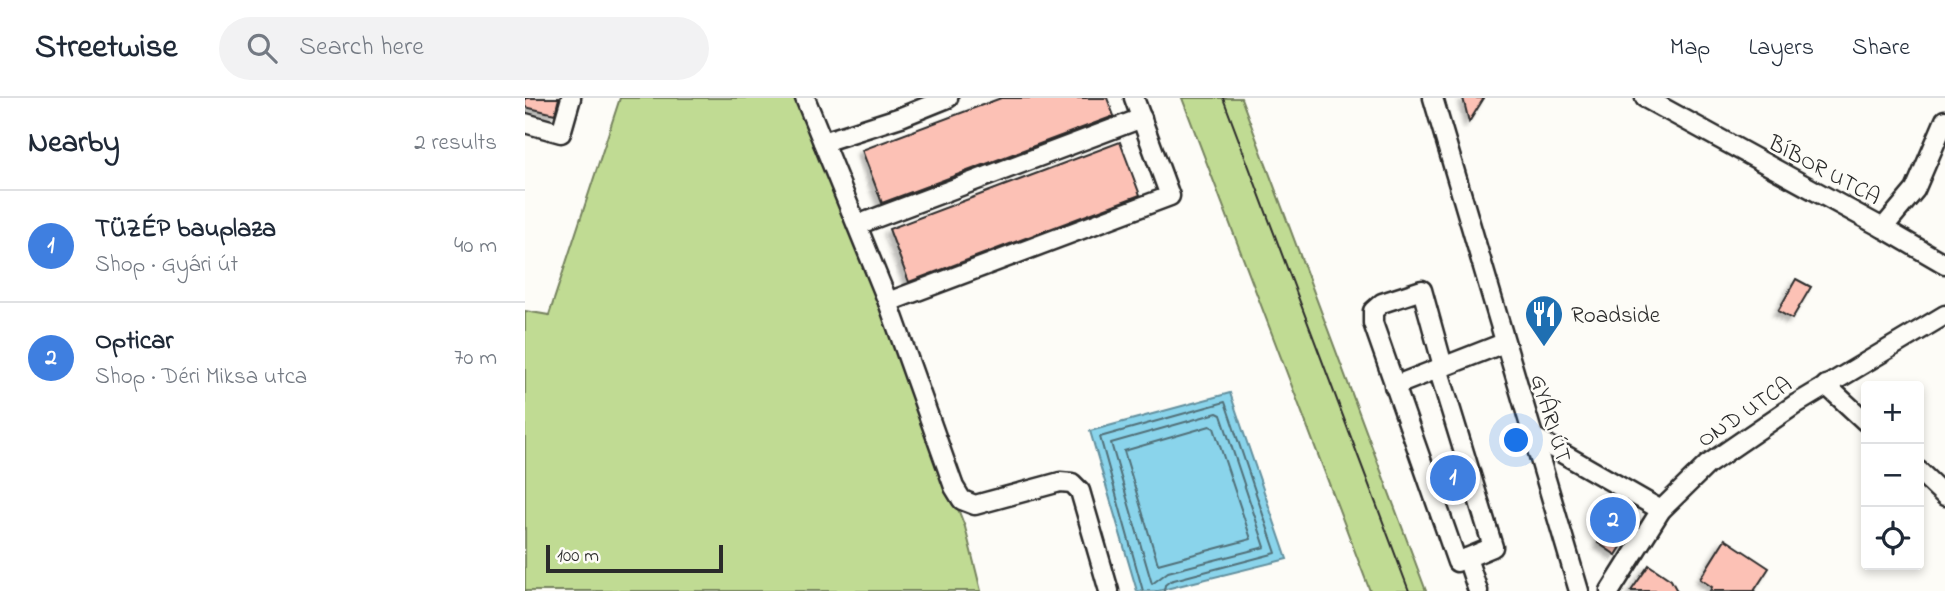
<!DOCTYPE html>
<html lang="en">
<head>
<meta charset="utf-8">
<style>
	body { margin:0; font-family:"Indie Flower",sans-serif; background:#f2f2f3; color:#1f2937 }
	.controls { position:absolute; right:21px; bottom:21px; display:grid; overflow:hidden; border-radius:7px; box-shadow:0 4px 10px #0003 }
	.controls button { width:63px; height:63px; display:grid; place-items:center; padding:0; border:0; border-bottom:2px solid #e0e1e3; background:#fff; color:#1f2937; font:35px sans-serif }
	.scale { position:absolute; left:21px; bottom:18px; width:177px; box-sizing:border-box; padding-left:7px; border:4px solid #2b2b2b; border-top:0; font-size:19px; line-height:24px; white-space:nowrap; color:#2b2b2b; -webkit-text-stroke:5px #fdfcf7; paint-order:stroke }
	.you { position:absolute; left:992px; top:343px; width:24px; height:24px; margin:-18px; border:5px solid #fff; border-radius:50%; background:#1a73e8; box-shadow:0 0 0 10px #1a73e833 }
	.badge { display:grid; place-items:center; width:46px; height:46px; border-radius:50%; background:#ea580c; color:#fff; font-size:23px; font-weight:700 }
	.pin { position:absolute; translate:-50% -50%; border:4px solid #fff; box-shadow:0 2px 7px #0006 }
	.list { margin:0; padding:0; list-style:none }
	h2 { display:flex; justify-content:space-between; align-items:center; height:91px; margin:0; padding:0 28px; font-size:30px }
	h2 small { font-size:23px; font-weight:400; color:#747a83 }
	.list li { display:grid; grid-template-columns:46px 1fr auto; gap:21px; align-items:center; box-sizing:border-box; height:112px; padding:0 28px; border-top:2px solid #e0e1e3 }
	.list b { display:block; font-size:26px; white-space:nowrap }
	.list p { margin:0; font-size:23px; white-space:nowrap; color:#747a83 }
	.list em { font-size:23px; font-style:normal; color:#747a83 }
	.icon { flex:none; width:38px; height:38px; fill:none; stroke:currentColor; stroke-width:2; stroke-linecap:round; stroke-linejoin:round }
	.map { position:relative; flex:none; width:1420px; height:493px; overflow:hidden }
	header { display:flex; align-items:center; gap:42px; box-sizing:border-box; height:98px; padding:0 35px; background:#fff; border-bottom:2px solid #e0e1e3 }
	header strong { font-size:33px }
	nav { display:flex; gap:38px; margin-inline-start:auto; font-size:24px }
	.search { width:490px; height:63px; background:#f2f2f3; display:flex; align-items:center; gap:18px; box-sizing:border-box; padding:0 24px; border-radius:38px; color:#747a83; font-size:26px }
	main { display:flex }
	aside { flex:1; background:#fff }
	.map>svg:first-child { display:block }
</style>
</head>
<body>
<header>
<strong>Streetwise</strong>
<div class="search"><svg class="icon" aria-label="search" viewBox="0 0 24 24"><circle cx="10" cy="10" r="6"/><path d="M15 15l6 6"/></svg>Search here</div>
<nav><a>Map</a><a>Layers</a><a>Share</a></nav>
</header>
<main>
<aside>
<h2>Nearby<small>2 results</small></h2>
<ul class="list">
<li><span class="badge" style="background:#3f7fe0">1</span><div><b>TÜZÉP bauplaza</b><p>Shop · Gyári út</p></div><em>40 m</em></li>
<li><span class="badge" style="background:#3f7fe0">2</span><div><b>Opticar</b><p>Shop · Déri Miksa utca</p></div><em>70 m</em></li>
</ul>
</aside>
<div class="map">
<svg width="1420" height="493" viewBox="0 0 1420 493">
	<defs>
		<filter id="shadow"><feDropShadow dx="-4.5" dy="4.5" stdDeviation="2" flood-color="#0004"/></filter>
	</defs>
	<rect width="100%" height="100%" fill="#fdfcf7"/>
	<filter id="ink" filterUnits="userSpaceOnUse"><feTurbulence type="fractalNoise" baseFrequency=".0143" numOctaves="2"/><feDisplacementMap in="SourceGraphic" scale="14" xChannelSelector="R" yChannelSelector="G"/><feConvolveMatrix kernelMatrix="1 2 1 2 8 2 1 2 1" color-interpolation-filters="sRGB"/></filter>
	<g filter="url(#ink)">
		<!-- green -->
		<g fill="#c0db93" stroke="#76835f" stroke-width="2">
			<polygon points="95,0 273,0 440,429 456,493 0,493 0,213 24,217"/>
			<polygon points="657,0 716,0 901,493 845,493"/>
		</g>
		<!-- water -->
		<polygon fill="#8ad4eb" stroke="#64909e" stroke-width="2" points="705,295 762,461 633,493 612,493 565,333"/>
		<g fill="none" stroke-linecap="round" stroke-linejoin="round">
			<!-- shore -->
			<g stroke="#516f78" stroke-width="2">
				<polygon points="692,315 696,317 740,449 643,474 627,486 586,345"/>
				<polygon points="685,328 689,330 726,441 633,466 599,353"/>
				<polyline points="618,493 575,339 700,304 751,455 645,483 640,487 639,493"/>
			</g>
		</g>
		<!-- building -->
		<g fill="#fcc1b5" stroke="#2b2b2b" stroke-width="2" filter="url(#shadow)">
			<polygon points="0,0 34,0 30,16 0,9"/>
			<polygon points="476,0 582,0 589,18 357,105 337,52"/>
			<polygon points="938,0 959,0 944,24"/>
			<polygon points="595,44 615,97 384,184 364,131"/>
			<polygon points="1271,181 1286,189 1267,221 1253,213"/>
			<polygon points="1093,416 1110,427 1091,457 1073,445"/>
			<polygon points="1200,441 1244,470 1229,493 1185,493 1187,489 1175,481"/>
			<polygon points="1124,467 1146,482 1152,493 1106,493"/>
		</g>
		<g fill="none" stroke-linecap="round" stroke-linejoin="round">
			<defs>
				<g id="minor">
					<polyline points="280,0 363,204 645,98 609,0"/>
					<polyline points="908,0 1054,493"/>
					<polyline points="1120,0 1358,130 1420,166"/>
					<polyline points="0,25 36,35 46,0"/>
					<polyline points="298,44 376,19 423,0"/>
					<polyline points="332,127 617,20"/>
					<polyline points="1358,130 1390,92 1420,22"/>
					<polyline points="363,204 429,389 437,402 450,407 535,384 547,385 555,393 584,493"/>
					<polyline points="913,270 968,449 932,464 848,225 848,213 857,205 897,192 918,268"/>
					<polyline points="1301,287 1341,324"/>
					<polyline points="869,288 979,245"/>
					<polyline points="1007,338 1136,412"/>
					<polyline points="1394,373 1420,398"/>
					<polyline points="942,460 953,493"/>
					<polyline points="1085,493 1136,412 1182,367 1271,306 1420,217"/>
				</g>
			</defs>
			<!-- minor casing -->
			<use href="#minor" stroke="#2b2b2b" stroke-width="23"/>
			<!-- minor -->
			<use href="#minor" stroke="#fdfcf7" stroke-width="18"/>
			<!-- tram -->
			<polyline stroke="#2b2b2b" stroke-width="2" points="698,0 884,493"/>
		</g>
	</g>
	<!-- icons -->
	<defs>
		<symbol id="restaurant-pin" viewBox="-11 -11 22 30"><path d="M0 17L-7.5 6A9.5 9.5 0 1 1 7.5 6Z" fill="#1f6fb2" stroke="#fdfcf7"/><path d="M-5-6h1v4h1v-4h1v4h1v-4h1v5L-1.5 .5V6h-2V.5L-5-1ZM5-6V6H3V1.5H1.5Q1.5-4 5-6Z" fill="#fff"/></symbol>
	</defs>
	<g fill-rule="evenodd">
		<use href="#restaurant-pin" x="997" y="194" width="44" height="60"/>
	</g>
	<g text-anchor="middle" stroke-width="5" stroke-linejoin="round" paint-order="stroke">
		<!-- street labels -->
		<g font-size="23" fill="#2b2b2b" stroke="#fdfcf7">
			<text transform="translate(1300 71) rotate(28)" y="8">BÍBOR UTCA</text>
			<text transform="translate(1219 313) rotate(-34)" y="8">OND UTCA</text>
			<text transform="translate(1027 320) rotate(73)" y="8">GYÁRI ÚT</text>
		</g>
		<!-- poi labels -->
		<g font-size="23" fill="#2b2b2b" stroke="#fdfcf7" text-anchor="start">
			<text x="1046" y="224">Roadside</text>
		</g>
	</g>
</svg>
<div class="controls">
<button>+</button>
<button>−</button>
<button><svg class="icon" aria-label="locate" viewBox="0 0 24 24"><circle cx="12" cy="12" r="6"/><path d="M12 2v4M12 18v4M2 12h4M18 12h4"/></svg></button>
</div>
<div class="scale">100 m</div>
<div class="you"></div>
<div class="pin badge" style="left:928px;top:380px;background:#3f7fe0">1</div>
<div class="pin badge" style="left:1088px;top:422px;background:#3f7fe0">2</div>
</div>
</main>
</body>
</html>
